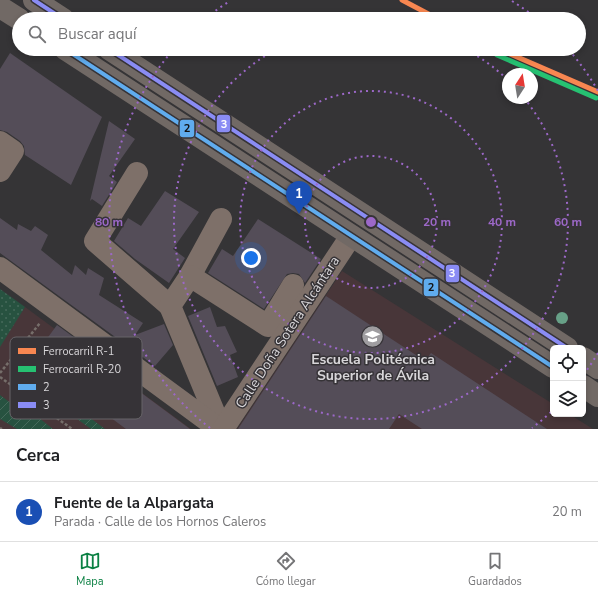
<!DOCTYPE html>
<html lang="es">
<head>
<meta charset="utf-8">
<style>
	body { margin:0; font-family:"Nunito Sans",sans-serif; background:#f2f2f2; color:#202124 }
	.controls { position:absolute; right:12px; bottom:12px; display:grid; overflow:hidden; border-radius:6px; box-shadow:0 2px 6px #0003 }
	.controls button { width:36px; height:36px; display:grid; place-items:center; padding:0; border:0; border-bottom:1px solid #e0e0e0; background:#fff; color:#202124; font:20px sans-serif }
	.compass { position:absolute; left:502px; top:68px; width:36px; height:36px; border-radius:50%; background:#fff; box-shadow:0 2px 6px #0003; rotate:12deg }
	.you { position:absolute; left:251px; top:258px; width:14px; height:14px; margin:-10px; border:3px solid #fff; border-radius:50%; background:#1a73e8; box-shadow:0 0 0 6px #1a73e833 }
	.badge { display:grid; place-items:center; width:26px; height:26px; border-radius:50%; background:#0b8043; color:#fff; font-size:13px; font-weight:700 }
	.pin { position:absolute; translate:-50% -33px; filter:drop-shadow(0 1px 2px #0008) }
	.pin::after { content:''; position:absolute; top:21px; width:14px; height:12px; background:inherit; clip-path:polygon(0 0,100% 0,50% 100%) }
	.list { margin:0; padding:0; list-style:none }
	h2 { display:flex; justify-content:space-between; align-items:center; height:52px; margin:0; padding:0 16px; font-size:17px }
	h2 small { font-size:13px; font-weight:400; color:#757577 }
	.list li { display:grid; grid-template-columns:26px 1fr auto; gap:12px; align-items:center; box-sizing:border-box; height:60px; padding:0 16px; border-top:1px solid #e0e0e0 }
	.list b { display:block; font-size:15px; white-space:nowrap }
	.list p { margin:0; font-size:13px; white-space:nowrap; color:#757577 }
	.list em { font-size:13px; font-style:normal; color:#757577 }
	.icon { flex:none; width:22px; height:22px; fill:none; stroke:currentColor; stroke-width:2; stroke-linecap:round; stroke-linejoin:round }
	.map { position:relative; flex:none; width:598px; height:429px; overflow:hidden }
	.search { position:absolute; background:#fff; box-shadow:0 2px 6px #0003; left:12px; right:12px; top:12px; height:44px; display:flex; align-items:center; gap:10px; box-sizing:border-box; padding:0 14px; border-radius:22px; color:#757577; font-size:15px }
	.sheet { height:112px; background:#fff }
	nav { display:flex; justify-content:space-around; align-items:center; box-sizing:border-box; height:56px; border-top:1px solid #e0e0e0; background:#fff; font-size:11px; color:#757577 }
	nav a { display:grid; justify-items:center; gap:2px }
	nav .on { color:#0b8043 }
	.map>svg:first-child { display:block }
</style>
</head>
<body>
<div class="map">
<svg width="598" height="429" viewBox="0 0 598 429">
	<defs>
		<pattern id="grass-dots" width="8" height="8" patternUnits="userSpaceOnUse"><rect width="8" height="8" fill="#275240"/><path d="M2 2h.1M6 6h.1" fill="none" stroke="#466a5b" stroke-width="1.8" stroke-linecap="round"/></pattern>
		<pattern id="garden-furrows" width="10" height="10" patternUnits="userSpaceOnUse"><rect width="10" height="10" fill="#275240"/><path d="M-1 1l2-2M0 10L10 0M9 11l2-2" fill="none" stroke="#466a5b"/></pattern>
	</defs>
	<rect width="100%" height="100%" fill="#353436"/>
	<!-- education -->
	<g fill="#483639">
		<polygon points="342,271 553,404 553,414 569,414 593,429 237,429"/>
		<polygon points="25,307 191,429 0,429 0,344"/>
	</g>
	<!-- grass -->
	<polygon fill="url(#grass-dots)" points="0,289 25,307 0,347"/>
	<!-- garden -->
	<g fill="url(#garden-furrows)">
		<polygon points="32,359 86,399 77,408 105,429 91,429 18,376"/>
		<polygon points="0,395 31,418 34,414 53,429 17,429 0,419"/>
	</g>
	<!-- building -->
	<g fill="#544d58">
		<polygon points="10,53 102,117 71,185 25,155 24,146 20,141 7,132 0,130 0,69"/>
		<polygon points="109,121 135,139 109,176 117,182 102,206 92,199 90,201"/>
		<polygon points="165,191 199,212 173,249 185,258 169,283 135,259 114,241 128,218 141,226"/>
		<polygon points="0,218 17,230 18,224 31,231 35,226 48,235 41,250 72,275 75,265 86,275 88,268 104,278 99,295 143,323 135,335 164,324 173,345 155,366 0,253"/>
		<polygon points="258,219 321,259 305,283 299,274 293,273 287,274 264,309 208,273 222,249 233,256"/>
		<polygon points="326,296 425,361 431,353 547,429 422,429 399,414 389,429 238,429"/>
		<polygon points="210,307 217,327 225,326 237,352 230,355 238,377 217,386 188,316"/>
		<polygon points="57,325 139,385 136,389 190,429 126,429 32,359"/>
	</g>
	<g fill="none" stroke-linecap="round" stroke-linejoin="round">
		<!-- path -->
		<g stroke="#766e6a" stroke-width="2.5" stroke-dasharray="3 2" stroke-linecap="butt">
			<polyline points="0,373 40,323"/>
			<polyline points="0,377 72,429"/>
			<polyline points="0,428 2,429"/>
		</g>
		<!-- minor -->
		<g stroke="#7e7069" stroke-width="22">
			<polyline points="0,142 13,151 0,171"/>
			<polyline points="137,173 95,241 170,306"/>
			<polyline points="221,219 190,276 170,306 221,429"/>
			<polyline points="0,268 219,429"/>
			<polyline points="190,276 268,326 293,285"/>
			<polyline points="223,429 351,236"/>
		</g>
		<!-- primary -->
		<g stroke="#716965" stroke-width="22">
			<polyline points="34,0 63,19"/>
			<polyline points="0,7 19,19"/>
			<polyline points="65,49 553,367"/>
			<polyline points="109,49 567,348"/>
			<polyline points="583,358 598,368"/>
			<polyline points="583,386 598,396"/>
		</g>
		<defs>
			<polyline id="bus-1" points="65,49 553,367"/>
			<g id="bus-2">
				<polyline points="34,0 63,19"/>
				<polyline points="109,49 567,348"/>
			</g>
		</defs>
		<!-- bus-1 casing -->
		<use href="#bus-1" stroke="#363337" stroke-width="7"/>
		<!-- bus-2 casing -->
		<use href="#bus-2" stroke="#363337" stroke-width="7"/>
		<!-- bus-1 -->
		<use href="#bus-1" stroke="#60acee" stroke-width="4"/>
		<!-- bus-2 -->
		<use href="#bus-2" stroke="#8a8cf4" stroke-width="4"/>
		<defs>
			<g id="rail-1">
				<polyline points="402,0 438,19"/>
				<polyline points="499,49 598,92"/>
			</g>
			<polyline id="rail-2" points="497,55 596,98"/>
		</defs>
		<!-- rail-1 casing -->
		<use href="#rail-1" stroke="#363337" stroke-width="8"/>
		<!-- rail-2 casing -->
		<use href="#rail-2" stroke="#363337" stroke-width="8"/>
		<!-- rail-1 -->
		<use href="#rail-1" stroke="#f88751" stroke-width="5"/>
		<!-- rail-2 -->
		<use href="#rail-2" stroke="#26c172" stroke-width="5"/>
	</g>
	<!-- trees -->
	<circle fill="#67a087" cx="562" cy="318" r="6"/>
	<!-- distance rings -->
	<g fill="none" stroke="#9c68c8" stroke-width="2" stroke-dasharray="2 4">
		<circle cx="371" cy="222" r="66"/>
		<circle cx="371" cy="222" r="131"/>
		<path d="M467 50A197 197 0 0 1 508 80M524 98A197 197 0 1 1 275 50"/>
		<path d="M598 353A262 262 0 0 1 584 374M551 412A262 262 0 0 1 532 428M210 428A262 262 0 0 1 173 50M206 18A262 262 0 0 1 230 1M512 1A262 262 0 0 1 536 18M569 50A262 262 0 0 1 598 91"/>
	</g>
	<!-- icons -->
	<defs>
		<symbol id="university-disc" viewBox="-11 -11 22 22"><circle r="9.5" fill="#9f9da0" stroke="#363337"/><path d="M0-5L7-2L0 1L-7-2ZM-4 1L0 2.5L4 1V4Q0 6-4 4Z" fill="#fff"/></symbol>
	</defs>
	<g fill-rule="evenodd">
		<use href="#university-disc" x="360" y="324" width="25" height="25"/>
	</g>
	<g text-anchor="middle" stroke-width="3" stroke-linejoin="round" paint-order="stroke">
		<!-- street labels -->
		<g font-size="14" fill="#d8d6d9" stroke="#363337">
			<text transform="translate(287 332) rotate(-57)" y="5">Calle Doña Sotera Alcántara</text>
		</g>
		<!-- poi labels -->
		<g font-size="14" font-weight="bold" fill="#d8d6d9" stroke="#363337">
			<text x="373" y="364">Escuela Politécnica<tspan x="373" dy="16">Superior de Ávila</tspan></text>
		</g>
	</g>
	<!-- legend -->
	<rect x="10" y="337" width="132" height="82" rx="6" fill="#363337" stroke="#676468" stroke-width="1"/>
	<rect x="18" y="348" width="18" height="6" fill="#f88751"/>
	<rect x="18" y="366" width="18" height="6" fill="#26c172"/>
	<rect x="18" y="384" width="18" height="6" fill="#60acee"/>
	<rect x="18" y="402" width="18" height="6" fill="#8a8cf4"/>
	<g font-size="11" fill="#d8d6d9">
		<text x="43" y="355">Ferrocarril R-1</text>
		<text x="43" y="373">Ferrocarril R-20</text>
		<text x="43" y="391">2</text>
		<text x="43" y="409">3</text>
	</g>
	<circle cx="371" cy="222" r="6" fill="#9c68c8" stroke="#363337" stroke-width="2"/>
	<g font-size="12" text-anchor="middle" font-weight="bold" fill="#9c68c8" stroke="#363337" stroke-width="3" stroke-linejoin="round" paint-order="stroke">
		<text x="437" y="226">20 m</text>
		<text x="502" y="226">40 m</text>
		<text x="568" y="226">60 m</text>
		<text x="109" y="226">80 m</text>
	</g>
	<g stroke="#363337" stroke-width="1.5">
		<rect x="216" y="114" width="15" height="19" rx="4" fill="#8a8cf4"/>
		<rect x="179" y="119" width="16" height="19" rx="4" fill="#60acee"/>
		<rect x="445" y="264" width="15" height="19" rx="4" fill="#8a8cf4"/>
		<rect x="423" y="278" width="16" height="19" rx="4" fill="#60acee"/>
	</g>
	<g font-size="11" text-anchor="middle" font-weight="bold" fill="#fff">
		<text x="224" y="128">3</text>
		<text x="452" y="277">3</text>
	</g>
	<g font-size="11" text-anchor="middle" font-weight="bold" fill="#111">
		<text x="187" y="132">2</text>
		<text x="431" y="291">2</text>
	</g>
</svg>
<div class="controls">
<button><svg class="icon" aria-label="locate" viewBox="0 0 24 24"><circle cx="12" cy="12" r="6"/><path d="M12 2v4M12 18v4M2 12h4M18 12h4"/></svg></button>
<button><svg class="icon" aria-label="layers" viewBox="0 0 24 24"><path d="M12 4l9 5-9 5-9-5zM3 14l9 5 9-5"/></svg></button>
</div>
<svg class="compass" viewBox="-18 -18 36 36"><path d="M0-13l5 13h-10z" fill="#e53935"/><path d="M0 13l5-13h-10z" fill="#757577"/></svg>
<div class="you"></div>
<div class="pin badge" style="left:299px;top:214px;background:#1a4fb4">1</div>
<div class="search"><svg class="icon" aria-label="search" viewBox="0 0 24 24"><circle cx="10" cy="10" r="6"/><path d="M15 15l6 6"/></svg>Buscar aquí</div>
</div>
<section class="sheet">
<h2>Cerca<small></small></h2>
<ul class="list">
<li><span class="badge" style="background:#1a4fb4">1</span><div><b>Fuente de la Alpargata</b><p>Parada · Calle de los Hornos Caleros</p></div><em>20 m</em></li>
</ul>
</section>
<nav>
<a class="on"><svg class="icon" aria-label="map" viewBox="0 0 24 24"><path d="M3 6l6-2 6 2 6-2v14l-6 2-6-2-6 2zM9 4v14M15 6v14"/></svg>Mapa</a>
<a><svg class="icon" aria-label="directions" viewBox="0 0 24 24"><path d="M12 3l9 9-9 9-9-9zM9 14v-3h6M13 9l2 2-2 2"/></svg>Cómo llegar</a>
<a><svg class="icon" aria-label="saved" viewBox="0 0 24 24"><path d="M7 4h10v16l-5-4-5 4z"/></svg>Guardados</a>
</nav>
</body>
</html>
